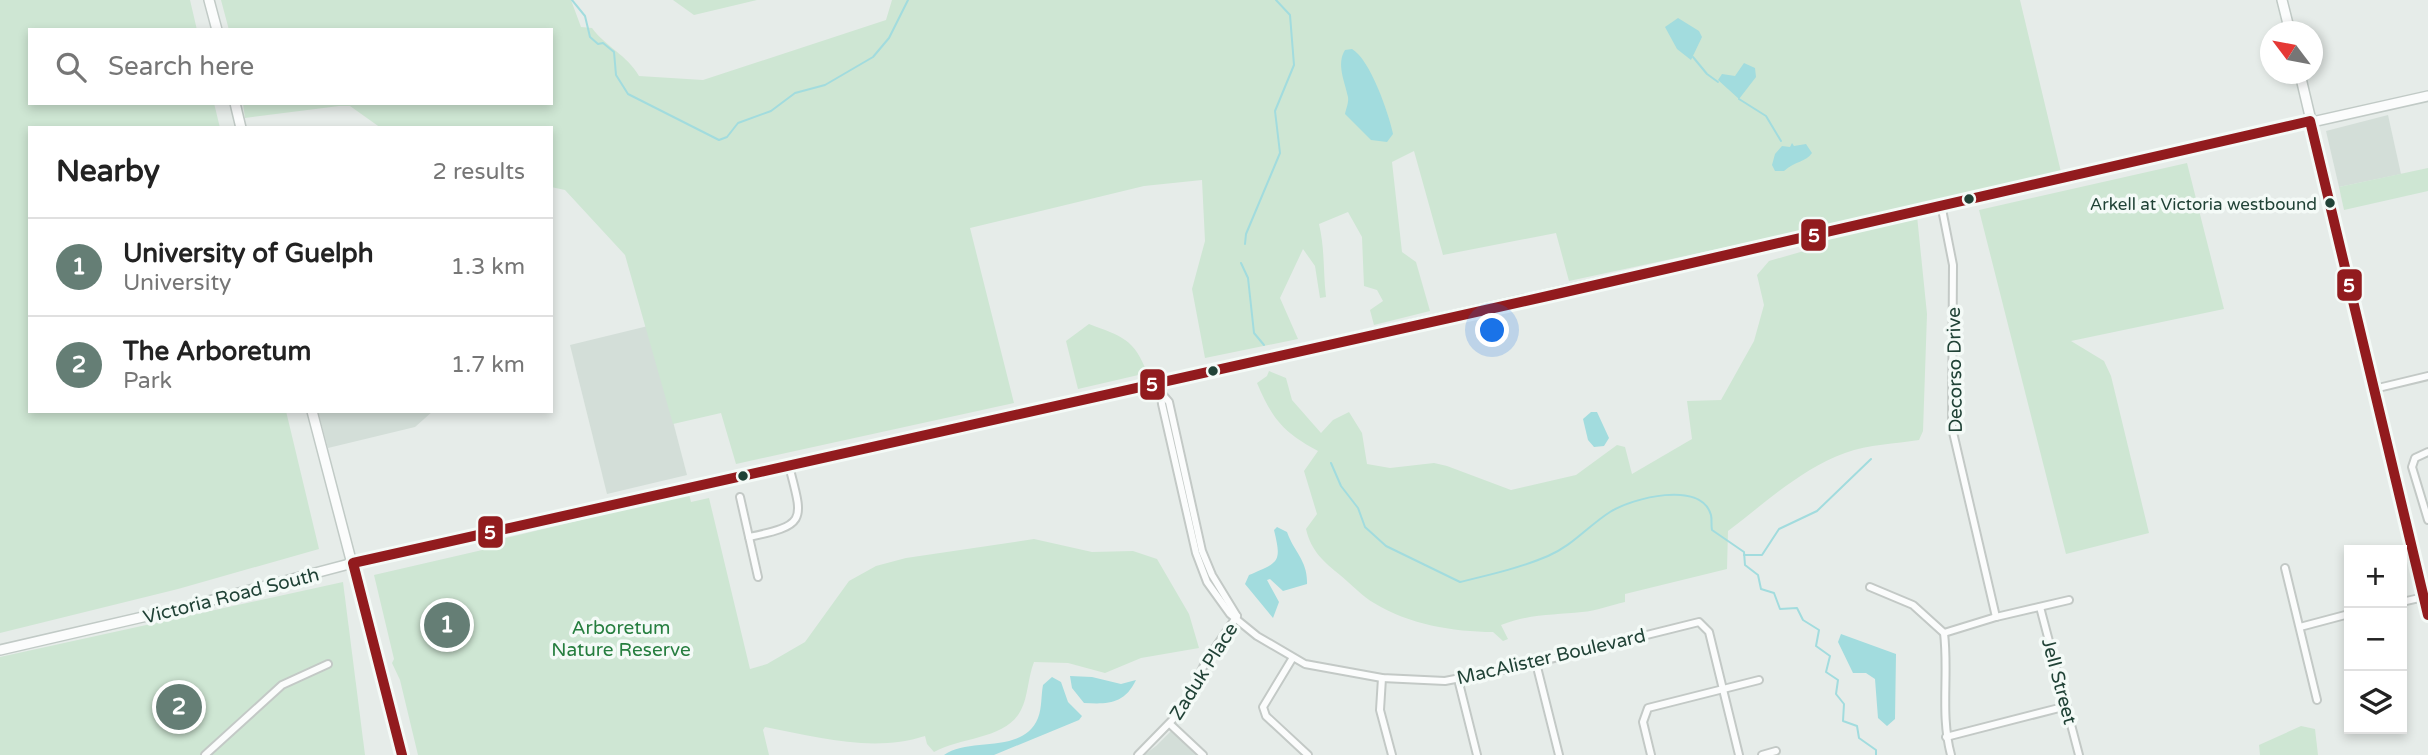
<!DOCTYPE html>
<html lang="en">
<head>
<meta charset="utf-8">
<style>
	body { margin:0; font-family:"Varela Round",sans-serif; background:#f2f2f2; color:#222 }
	.controls { position:absolute; right:21px; bottom:21px; display:grid; overflow:hidden; border-radius:0px; box-shadow:0 4px 10px #0003 }
	.controls button { width:63px; height:63px; display:grid; place-items:center; padding:0; border:0; border-bottom:2px solid #e0e0e0; background:#fff; color:#222; font:35px sans-serif }
	.compass { position:absolute; left:2260px; top:21px; width:63px; height:63px; border-radius:50%; background:#fff; box-shadow:0 4px 10px #0003; rotate:302deg }
	.you { position:absolute; left:1493px; top:331px; width:24px; height:24px; margin:-18px; border:5px solid #fff; border-radius:50%; background:#1a73e8; box-shadow:0 0 0 10px #1a73e833 }
	.badge { display:grid; place-items:center; width:46px; height:46px; border-radius:50%; background:#657e75; color:#fff; font-size:23px; font-weight:700 }
	.pin { position:absolute; translate:-50% -50%; border:4px solid #fff; box-shadow:0 2px 7px #0006 }
	.list { margin:0; padding:0; list-style:none }
	h2 { display:flex; justify-content:space-between; align-items:center; height:91px; margin:0; padding:0 28px; font-size:30px }
	h2 small { font-size:23px; font-weight:400; color:#767676 }
	.list li { display:grid; grid-template-columns:46px 1fr auto; gap:21px; align-items:center; box-sizing:border-box; height:98px; padding:0 28px; border-top:2px solid #e0e0e0 }
	.list b { display:block; font-size:26px; white-space:nowrap }
	.list p { margin:0; font-size:23px; white-space:nowrap; color:#767676 }
	.list em { font-size:23px; font-style:normal; color:#767676 }
	.icon { flex:none; width:38px; height:38px; fill:none; stroke:currentColor; stroke-width:2; stroke-linecap:round; stroke-linejoin:round }
	.map { position:relative; flex:none; width:2428px; height:755px; overflow:hidden }
	.search { position:absolute; background:#fff; box-shadow:0 4px 10px #0003; left:28px; top:28px; width:525px; height:77px; display:flex; align-items:center; gap:18px; box-sizing:border-box; padding:0 24px; border-radius:0px; color:#767676; font-size:26px }
	.panel { position:absolute; background:#fff; box-shadow:0 4px 10px #0003; left:28px; top:126px; width:525px; height:287px; border-radius:0px }
	.map>svg:first-child { display:block }
</style>
</head>
<body>
<div class="map">
<svg width="2428" height="755" viewBox="0 0 2428 755">
	<rect width="100%" height="100%" fill="#e6ece9"/>
	<!-- built -->
	<g fill="#d3ded8">
		<polygon points="2388,115 2401,174 2339,187 2326,131"/>
		<polygon points="648,326 687,475 607,494 570,345"/>
		<polygon points="318,411 433,411 415,427 328,448"/>
		<polygon points="1171,731 1196,755 1144,755 1156,746"/>
	</g>
	<!-- green -->
	<g fill="#cee6d3">
		<polygon points="0,0 190,0 197,30 30,30 30,103 214,103 220,128 30,128 30,411 286,411 319,549 178,589 0,633"/>
		<path d="M221 0H571L581 27 592 28C606 47 627 55 639 76L703 80 886 20 892 0H2020L2061 172 1916 206 1927 314 1923 431 1919 440C1895 444 1869 444 1845 453 1801 469 1765 503 1728 531L1727 569 1625 594V602C1611 605 1596 611 1582 612 1555 615 1528 614 1501 625L1508 639 1503 641 1493 632C1453 632 1408 624 1374 603 1362 596 1351 584 1340 575 1324 562 1311 551 1306 529L1317 514 1304 471 1318 451C1284 433 1272 419 1257 383L1267 376 1269 371 1286 378 1292 400 1321 433 1333 420 1349 412 1362 433 1367 464 1390 468 1434 463 1447 466 1511 490 1576 475 1617 445 1625 447 1632 474 1692 439 1687 401 1721 400 1754 341 1764 305 1757 275 1769 261 1825 245 1820 227 1569 281 1556 233 1443 255 1414 151 1392 162 1402 252 1416 262 1430 311 1374 325 1370 310 1383 301 1377 290 1364 286 1362 237 1348 212 1319 224C1325 249 1323 272 1326 297L1320 298 1315 266 1303 249 1280 298 1298 339 1205 358 1192 289 1205 241 1202 180 1144 186 970 228 1014 403 736 464 721 413 673 424 625 255 565 190 551 187V128H381L350 106H339L245 118 243 103H551V30H229Z"/>
		<polygon points="673,0 757,0 694,15"/>
		<polygon points="2187,163 2224,309 2071,341 2104,361 2111,376 2149,533 2066,554 1979,210"/>
		<polygon points="2428,168 2428,191 2344,210 2339,187"/>
		<path d="M1089 324C1121 336 1135 339 1147 373L1078 389 1066 341Z"/>
		<path d="M689 494 691 502 709 498 750 669 767 664 805 642 849 581 876 566 906 558 1034 539 1092 552 1133 551 1157 559 1189 614 1199 648 1141 658 1105 673 1068 663 1034 662C1028 677 1028 697 1021 710 1007 739 962 737 934 752L927 744 925 736C873 753 818 737 765 727L763 730 769 755H418L400 680 392 663 394 659 374 575 491 548 493 541Z"/>
		<polygon points="343,582 365,755 0,755 0,657"/>
		<polygon points="2301,726 2315,729 2318,755 2260,755 2259,745"/>
	</g>
	<!-- water -->
	<g fill="#a2dcde">
		<polygon points="1678,18 1699,31 1702,37 1691,60 1677,49 1665,27"/>
		<path d="M1352 49C1370 59 1389 114 1393 134L1387 142 1371 140 1345 114C1346 109 1349 102 1348 97 1345 82 1336 64 1345 50Z"/>
		<polygon points="1744,63 1755,68 1756,77 1739,99 1718,80 1722,74 1735,76"/>
		<path d="M1792 143 1794 146 1806 144 1812 153C1806 162 1795 161 1784 171H1775L1772 165 1775 154 1782 146 1790 147Z"/>
		<polygon points="1591,412 1597,412 1609,438 1604,446 1594,447 1588,440 1583,419"/>
		<path d="M1277 527 1287 532C1294 552 1308 561 1307 584L1283 591 1270 579 1267 580 1279 602 1273 618 1245 584 1249 575C1279 562 1282 563 1274 530Z"/>
		<polygon points="1841,634 1896,654 1895,719 1887,726 1878,718 1875,679 1866,673 1853,673 1838,642"/>
		<path d="M1070 676 1092 677 1121 684 1136 680C1124 705 1107 704 1084 703L1072 688Z"/>
		<path d="M1052 677 1061 682 1068 702 1082 716 1079 720 994 755H944C970 736 1023 755 1038 718 1042 708 1041 695 1043 685Z"/>
	</g>
	<g fill="none" stroke-linecap="round" stroke-linejoin="round">
		<!-- stream -->
		<g stroke="#a2dcde" stroke-width="2">
			<polyline points="572,0 585,16 590,37 598,44 603,43 614,52 616,75 628,94 719,140 727,137 738,123 771,111 795,93 825,85 873,57 889,38 908,0"/>
			<polyline points="1693,57 1707,74 1718,82"/>
			<polyline points="1739,99 1766,116 1781,141"/>
			<polyline points="1245,244 1246,234 1280,153 1275,111 1294,65 1290,15 1276,0"/>
			<polyline points="1241,263 1248,278 1254,333 1264,345"/>
			<path d="M1331 463 1341 486 1358 508 1365 527 1386 546 1460 582C1489 575 1520 568 1548 556 1572 546 1588 526 1610 512 1632 498 1701 480 1711 515 1712 519 1711 525 1712 530L1744 552 1745 565 1758 575 1761 589 1774 593 1780 609 1797 608 1803 620 1819 630 1816 646 1830 656 1826 672 1838 680 1836 694 1844 704 1843 721 1857 726 1859 738 1876 750V755"/>
			<polyline points="1744,555 1762,555 1779,529 1817,511 1871,459"/>
		</g>
		<defs>
			<g id="street">
				<polyline points="1941,204 1953,265 1952,428 1996,617"/>
				<polyline points="1160,383 1162,404 1196,553 1207,582 1230,614 1257,636 1305,664 1382,678 1445,681 1522,666 1699,622 1709,632 1739,755"/>
				<polyline points="2374,389 2428,376"/>
				<polyline points="1163,395 1169,402 1202,551 1212,575 1237,616"/>
				<polyline points="2428,452 2415,458 2412,467 2428,520"/>
				<polyline points="740,497 758,577"/>
				<path d="M749 537C808 525 803 520 789 466"/>
				<polyline points="2285,568 2317,700"/>
				<path d="M1870 587 1913 605 1944 633C1949 674 1940 714 1951 755"/>
				<polyline points="2402,602 2428,596"/>
				<polyline points="2040,607 2079,755"/>
				<polyline points="2300,627 2349,614"/>
				<polyline points="1944,633 1996,617 2069,600"/>
				<polyline points="1292,659 1263,707 1266,716 1308,755"/>
				<polyline points="1536,663 1559,755"/>
				<polyline points="1382,678 1380,710 1392,755"/>
				<polyline points="1458,679 1477,755"/>
				<polyline points="1171,725 1203,755"/>
				<polyline points="1946,737 2067,706"/>
				<polyline points="205,755 282,685 328,664"/>
				<polyline points="1138,755 1183,709 1206,661 1237,616"/>
				<polyline points="1651,755 1643,722 1648,708 1759,680"/>
				<polyline points="1762,755 1776,751"/>
			</g>
			<g id="secondary">
				<polyline points="209,0 217,30"/>
				<polyline points="2282,0 2290,32"/>
				<polyline points="2300,74 2428,615"/>
				<polyline points="235,103 241,128"/>
				<polyline points="312,411 402,755"/>
				<polyline points="0,650 186,607 353,563 2428,96"/>
			</g>
		</defs>
		<!-- street casing -->
		<use href="#street" stroke="#c3c9c6" stroke-width="10"/>
		<!-- secondary casing -->
		<use href="#secondary" stroke="#c1cac6" stroke-width="12"/>
		<!-- street -->
		<use href="#street" stroke="#fbfcfc" stroke-width="6"/>
		<!-- secondary -->
		<use href="#secondary" stroke="#fbfcfc" stroke-width="9"/>
		<defs>
			<polyline id="bus-1" points="402,755 353,563 1561,293 2310,121 2428,615"/>
		</defs>
		<!-- bus-1 casing -->
		<use href="#bus-1" stroke="#f4faf7" stroke-width="16"/>
		<!-- bus-1 -->
		<use href="#bus-1" stroke="#921b1e" stroke-width="10"/>
	</g>
	<!-- markers -->
	<g fill="#204236" stroke="#f4faf7" stroke-width="2.5">
		<circle cx="1969" cy="199" r="6"/>
		<circle cx="2330" cy="203" r="6"/>
		<circle cx="1213" cy="371" r="6"/>
		<circle cx="743" cy="476" r="6"/>
	</g>
	<g text-anchor="middle" stroke-width="7" stroke-linejoin="round" paint-order="stroke">
		<!-- bus labels -->
		<g font-size="17" fill="#204236" stroke="#f4faf7" text-anchor="end">
			<text x="2317" y="210">Arkell at Victoria westbound</text>
		</g>
		<!-- street labels -->
		<g font-size="19" fill="#204236" stroke="#f4faf7">
			<text transform="translate(1954 370) rotate(-91)" y="7">Decorso Drive</text>
			<text transform="translate(231 595) rotate(-14)" y="7">Victoria Road South</text>
			<text transform="translate(1551 656) rotate(-13)" y="7">MacAlister Boulevard</text>
			<text transform="translate(1203 671) rotate(-58)" y="7">Zaduk Place</text>
			<text transform="translate(2060 681) rotate(75)" y="7">Jell Street</text>
		</g>
		<!-- park labels -->
		<g font-size="19" fill="#267e3f" stroke="#f4faf7">
			<text x="621" y="634">Arboretum<tspan x="621" dy="22">Nature Reserve</tspan></text>
		</g>
	</g>
	<g stroke="#f4faf7" stroke-width="2.5">
		<rect x="1800" y="218" width="27" height="34" rx="7" fill="#921b1e"/>
		<rect x="2336" y="268" width="27" height="34" rx="7" fill="#921b1e"/>
		<rect x="1139" y="368" width="27" height="33" rx="7" fill="#921b1e"/>
		<rect x="477" y="515" width="27" height="34" rx="7" fill="#921b1e"/>
	</g>
	<g font-size="19" text-anchor="middle" font-weight="bold" fill="#fff">
		<text x="1814" y="242">5</text>
		<text x="2349" y="292">5</text>
		<text x="1152" y="391">5</text>
		<text x="490" y="539">5</text>
	</g>
</svg>
<div class="controls">
<button>+</button>
<button>−</button>
<button><svg class="icon" aria-label="layers" viewBox="0 0 24 24"><path d="M12 4l9 5-9 5-9-5zM3 14l9 5 9-5"/></svg></button>
</div>
<svg class="compass" viewBox="-18 -18 36 36"><path d="M0-13l5 13h-10z" fill="#e53935"/><path d="M0 13l5-13h-10z" fill="#767676"/></svg>
<div class="you"></div>
<div class="pin badge" style="left:447px;top:625px">1</div>
<div class="pin badge" style="left:179px;top:707px">2</div>
<div class="search"><svg class="icon" aria-label="search" viewBox="0 0 24 24"><circle cx="10" cy="10" r="6"/><path d="M15 15l6 6"/></svg>Search here</div>
<section class="panel">
<h2>Nearby<small>2 results</small></h2>
<ul class="list">
<li><span class="badge">1</span><div><b>University of Guelph</b><p>University</p></div><em>1.3 km</em></li>
<li><span class="badge">2</span><div><b>The Arboretum</b><p>Park</p></div><em>1.7 km</em></li>
</ul>
</section>
</div>
</body>
</html>
